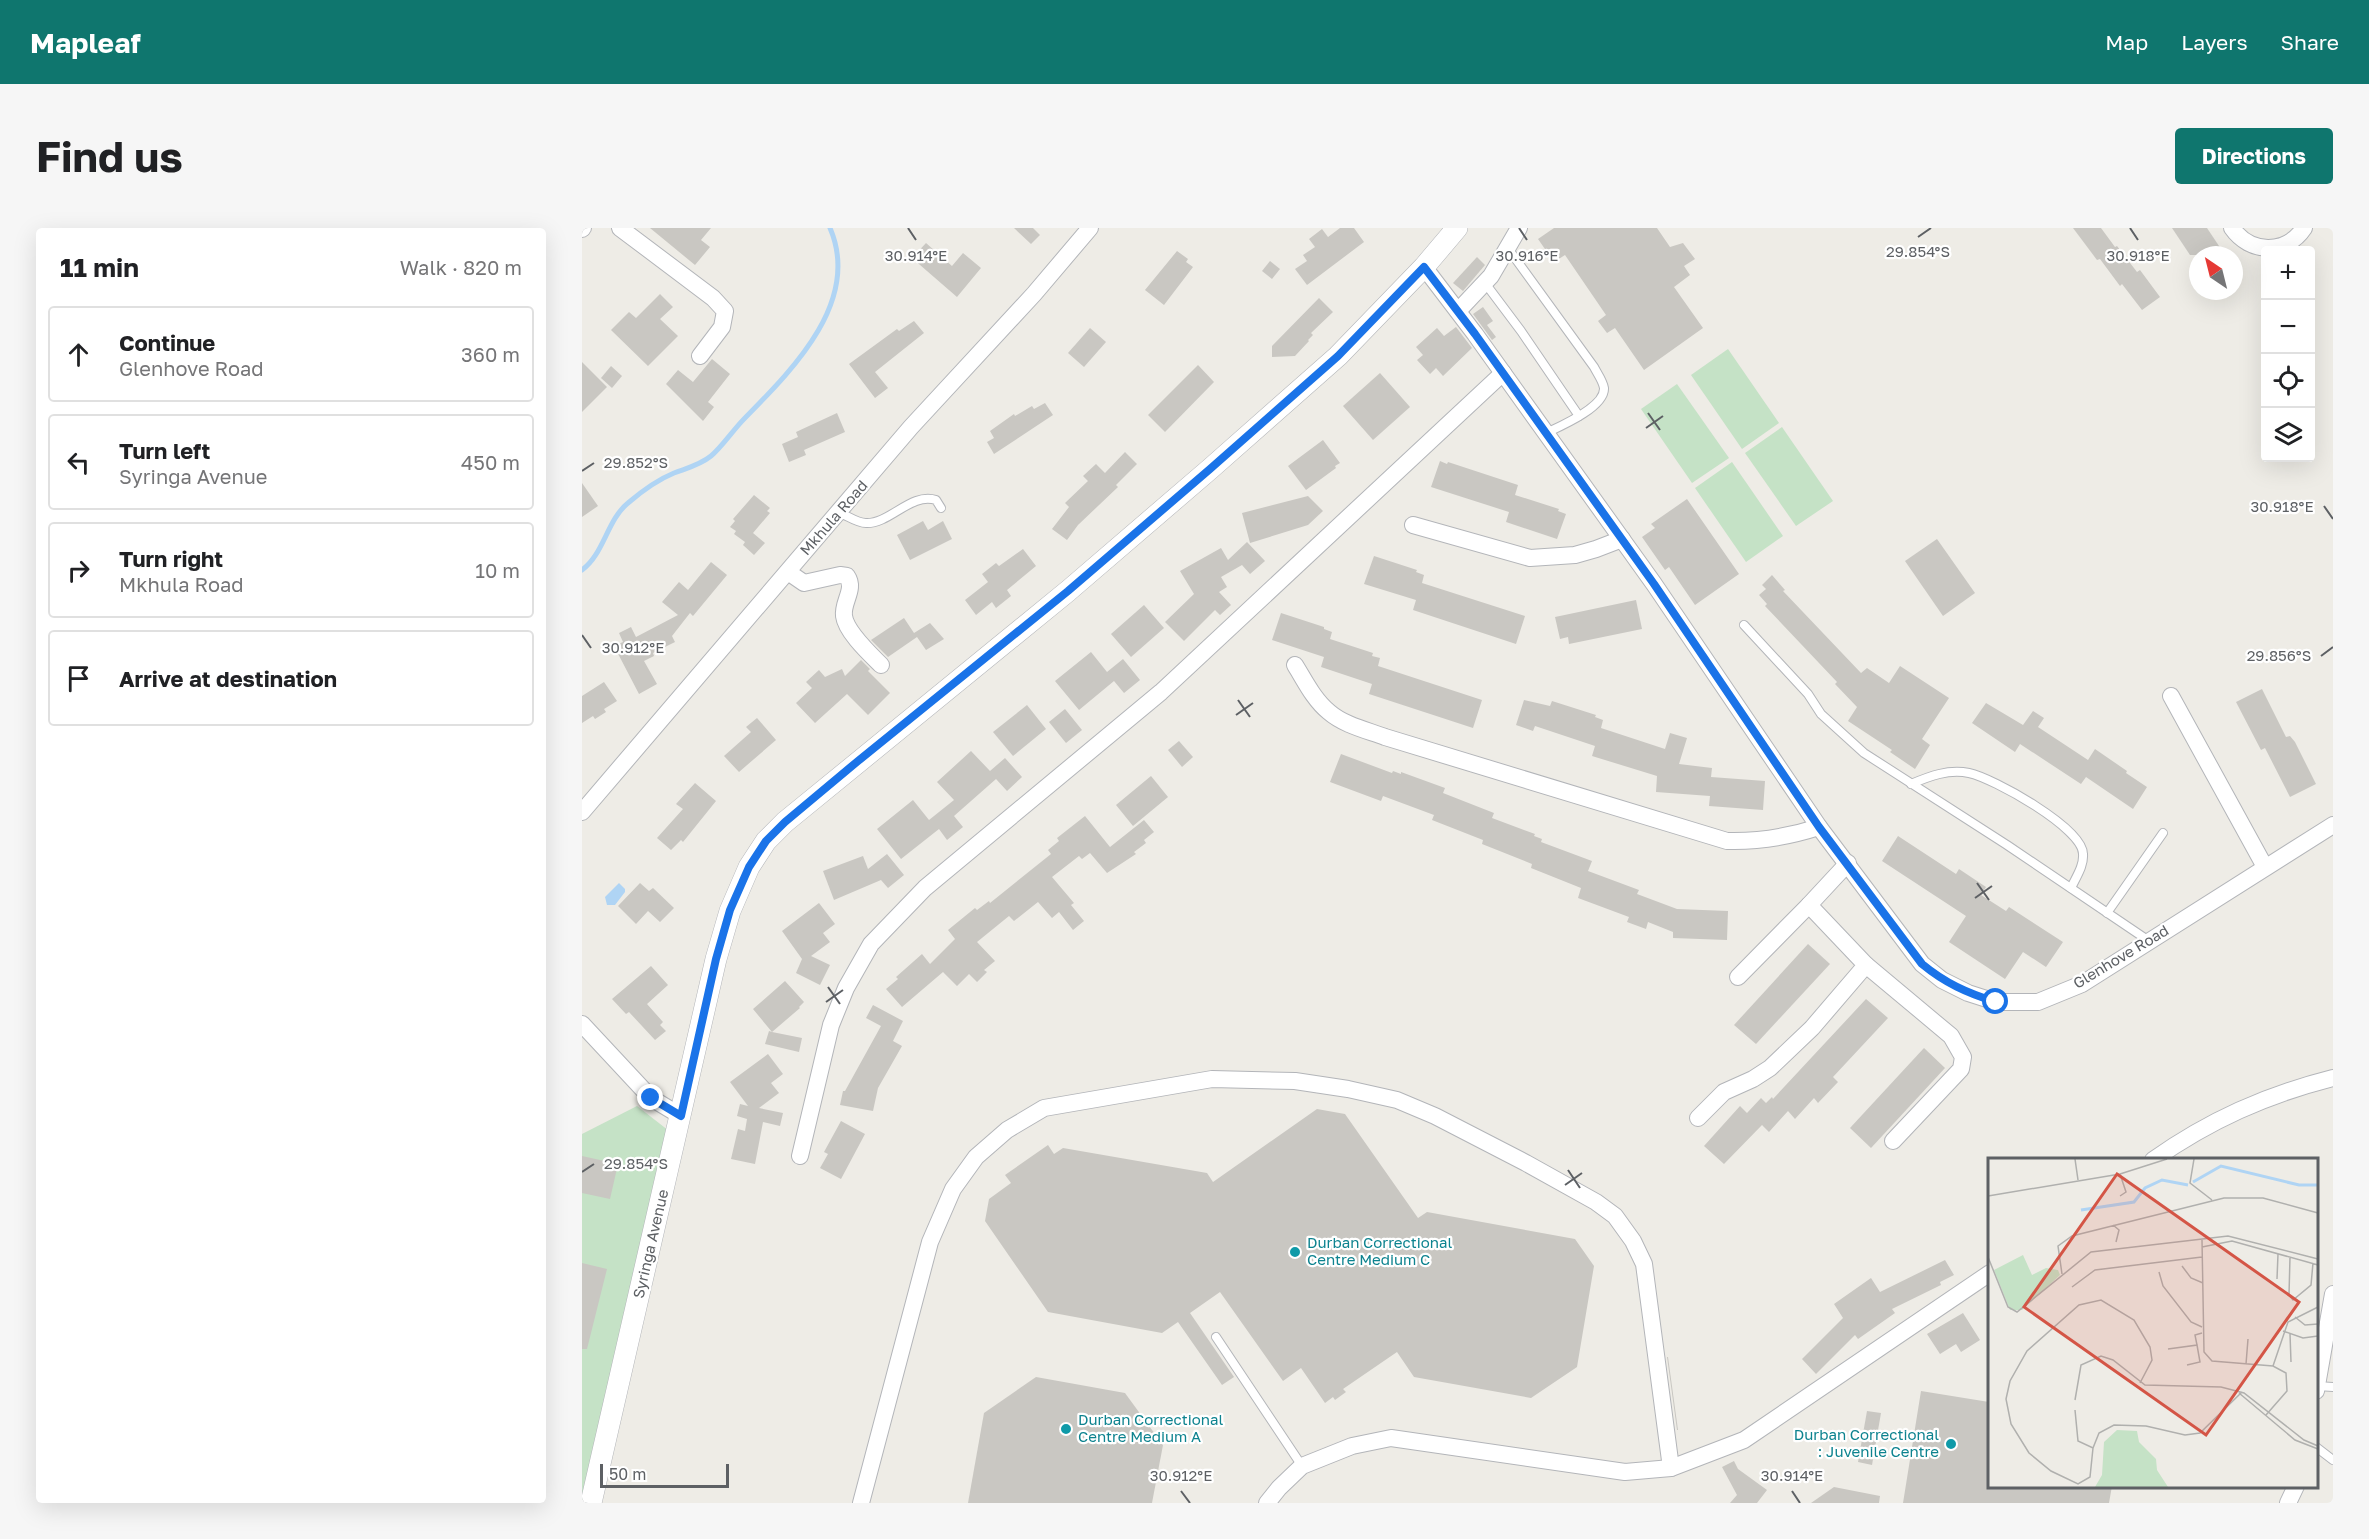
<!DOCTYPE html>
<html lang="en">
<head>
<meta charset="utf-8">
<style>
	body { margin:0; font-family:"Golos Text",sans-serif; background:#f6f6f6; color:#202124 }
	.controls { position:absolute; right:18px; top:18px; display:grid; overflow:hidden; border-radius:6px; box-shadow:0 6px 24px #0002 }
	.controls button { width:54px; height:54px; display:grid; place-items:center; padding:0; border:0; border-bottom:2px solid #e0e0e0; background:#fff; color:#202124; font:30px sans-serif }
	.compass { position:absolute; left:1607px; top:18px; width:54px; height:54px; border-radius:50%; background:#fff; box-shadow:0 6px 24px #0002; rotate:325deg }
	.scale { position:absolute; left:18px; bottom:15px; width:129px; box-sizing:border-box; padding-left:6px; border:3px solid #5d6064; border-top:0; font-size:16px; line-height:21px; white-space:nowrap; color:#5d6064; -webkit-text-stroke:4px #fff; paint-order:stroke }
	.stop { position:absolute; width:18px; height:18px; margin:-14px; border:4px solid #1a73e8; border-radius:50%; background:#fff }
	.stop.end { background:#1a73e8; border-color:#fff; box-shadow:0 2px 6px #0008 }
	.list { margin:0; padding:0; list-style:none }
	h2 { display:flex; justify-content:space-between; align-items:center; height:78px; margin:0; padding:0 24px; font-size:26px }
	h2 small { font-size:20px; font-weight:400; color:#757577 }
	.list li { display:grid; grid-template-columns:39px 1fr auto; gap:18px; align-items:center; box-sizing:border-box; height:96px; margin:0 12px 12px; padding:0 12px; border:2px solid #e0e0e0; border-radius:6px }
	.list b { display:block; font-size:22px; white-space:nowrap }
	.list p { margin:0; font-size:20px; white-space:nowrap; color:#757577 }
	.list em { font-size:20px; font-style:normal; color:#757577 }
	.icon { flex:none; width:33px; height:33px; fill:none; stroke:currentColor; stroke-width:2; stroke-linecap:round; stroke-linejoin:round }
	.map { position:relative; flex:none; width:1751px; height:1275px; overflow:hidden; border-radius:6px }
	header { display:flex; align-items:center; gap:36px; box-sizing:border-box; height:84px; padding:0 30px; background:#0f766e; color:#fff }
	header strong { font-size:28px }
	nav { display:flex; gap:33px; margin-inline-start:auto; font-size:21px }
	.intro { display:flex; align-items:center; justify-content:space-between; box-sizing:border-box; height:144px; padding:0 36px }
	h1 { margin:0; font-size:42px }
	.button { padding:15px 27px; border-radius:6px; background:#0f766e; color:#fff; font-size:21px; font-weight:700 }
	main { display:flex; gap:36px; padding:0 36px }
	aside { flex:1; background:#fff; border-radius:6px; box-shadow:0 6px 24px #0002 }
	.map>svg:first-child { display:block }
</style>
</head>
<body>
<header>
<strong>Mapleaf</strong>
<nav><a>Map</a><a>Layers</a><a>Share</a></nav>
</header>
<div class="intro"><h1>Find us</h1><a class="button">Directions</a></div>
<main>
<aside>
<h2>11 min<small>Walk · 820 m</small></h2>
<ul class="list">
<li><svg class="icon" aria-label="ahead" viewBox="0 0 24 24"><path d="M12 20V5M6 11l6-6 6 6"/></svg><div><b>Continue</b><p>Glenhove Road</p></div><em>360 m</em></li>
<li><svg class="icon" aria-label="left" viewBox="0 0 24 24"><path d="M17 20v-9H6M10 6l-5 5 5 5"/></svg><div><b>Turn left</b><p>Syringa Avenue</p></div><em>450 m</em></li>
<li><svg class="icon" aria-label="right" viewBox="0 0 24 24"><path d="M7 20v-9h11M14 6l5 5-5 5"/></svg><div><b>Turn right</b><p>Mkhula Road</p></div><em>10 m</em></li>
<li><svg class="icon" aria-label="arrive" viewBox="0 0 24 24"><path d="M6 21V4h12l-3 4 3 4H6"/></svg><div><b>Arrive at destination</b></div></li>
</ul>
</aside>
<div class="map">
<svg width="1751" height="1275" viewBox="0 0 1751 1275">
	<rect width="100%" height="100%" fill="#eeece6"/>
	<!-- green -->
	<g fill="#c5e2c6">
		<polygon points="1146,121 1197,195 1160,221 1109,147"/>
		<polygon points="1095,156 1147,230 1110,255 1059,181"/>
		<polygon points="1200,199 1251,273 1214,298 1163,225"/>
		<polygon points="1150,234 1201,308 1164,334 1113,260"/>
		<polygon points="55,878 91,906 0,1275 0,906"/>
	</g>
	<!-- water -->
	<polygon fill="#afd4f4" points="37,655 43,661 43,664 33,677 25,677 23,669"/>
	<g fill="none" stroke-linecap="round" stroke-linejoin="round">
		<!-- stream -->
		<path stroke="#afd4f4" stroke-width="5" d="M0 342C22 326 25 292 46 275 60 263 75 252 92 245 105 240 118 237 129 228 139 220 152 201 162 191 209 143 280 74 248 0"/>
	</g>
	<!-- building -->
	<g fill="#c9c7c2">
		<polygon points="68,0 129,0 119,12 128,19 113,37"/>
		<polygon points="432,0 451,0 458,7 449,16"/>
		<polygon points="758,0 772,0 782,14 725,57 713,41 725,33 721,27 733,19 727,11 740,1 746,9"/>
		<polygon points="972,0 1075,0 1088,19 1101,15 1113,31 1102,38 1108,47 1092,59 1121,100 1062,142 1033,100 1025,105 1016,93 1024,87 983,27 972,34 956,11"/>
		<polygon points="1491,0 1519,0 1533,19 1535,18 1555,44 1558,42 1578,69 1560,82 1540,56 1538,58 1518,31 1515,32"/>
		<polygon points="1590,0 1625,0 1643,27 1608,27"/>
		<polygon points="344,15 370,38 381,25 399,40 375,69 330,30"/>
		<polygon points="595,23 606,31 604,34 611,39 582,77 563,62"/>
		<polygon points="895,29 903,37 881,63 871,55"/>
		<polygon points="688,33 698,41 690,51 680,43"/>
		<polygon points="78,66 91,79 78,91 96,108 66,138 29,102 47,84 54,90"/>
		<polygon points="737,70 751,84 729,105 731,107 726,112 727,113 713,128 690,129 690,118"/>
		<polygon points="901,79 911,93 905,97 914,109 910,112 891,86"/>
		<polygon points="332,93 342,105 293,144 306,160 293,170 267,136 315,101 317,103"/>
		<polygon points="874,99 890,120 861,148 854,140 848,146 835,132 841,127 834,119 855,100 862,108"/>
		<polygon points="508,100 524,114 502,139 486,125"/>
		<polygon points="130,131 148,146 126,174 132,179 121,193 84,156 96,142 111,154"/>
		<polygon points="0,134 25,159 0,184"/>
		<polygon points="616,137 632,154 583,204 566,187"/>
		<polygon points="29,138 40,148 30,160 19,150"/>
		<polygon points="798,145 828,179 791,212 761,178"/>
		<polygon points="463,175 471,187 412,226 405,214 412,210 408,203 432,186 433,188 450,178 452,181"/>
		<polygon points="255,185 263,204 222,222 224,227 207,234 200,216 216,209 214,204"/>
		<polygon points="741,212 758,235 753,238 754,240 724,262 706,238"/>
		<polygon points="543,224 555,236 534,257 536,259 496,297 485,312 470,301 487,279 483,275 506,253 501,248 514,236 523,245"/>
		<polygon points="858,233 865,236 866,234 936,257 933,267 977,281 976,283 984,286 975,311 924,294 927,284 849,259"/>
		<polygon points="0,255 16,278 0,289"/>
		<polygon points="172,267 188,280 185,283 188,285 171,305 183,315 172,327 161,317 163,314 152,306 154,303 148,299 153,293 151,291"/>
		<polygon points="726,268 741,283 726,297 668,315 660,285"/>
		<polygon points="1105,271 1157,346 1113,377 1087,339 1083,342 1060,309 1073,300 1069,296"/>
		<polygon points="341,293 346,302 361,293 370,311 328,332 315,307"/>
		<polygon points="1355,311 1393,365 1361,388 1323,333"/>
		<polygon points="665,314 683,333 668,346 660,337 639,349 645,359 637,364 649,377 638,387 633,382 602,413 583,394 612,366 598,343 639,320 646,332"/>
		<polygon points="441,321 454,338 425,362 429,368 414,380 410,374 394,387 383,372 406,354 400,346 414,335 417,338"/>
		<polygon points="792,328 835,342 834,344 842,347 840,355 943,388 934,416 831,382 834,372 782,356"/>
		<polygon points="129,334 145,347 111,388 108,385 90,408 93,414 71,425 72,428 62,433 75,456 57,466 32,418 41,414 37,405 49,399 54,409 96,387 80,374 97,354 106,362"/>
		<polygon points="1190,347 1203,362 1201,363 1279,445 1285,440 1307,455 1318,438 1367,470 1340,511 1348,517 1333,541 1308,524 1310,522 1266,493 1275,479 1253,456 1255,454 1183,378 1185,376 1177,367 1184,361 1180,357"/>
		<polygon points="1054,372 1060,401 987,416 986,409 978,411 973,389"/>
		<polygon points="562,377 582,400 549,429 529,406"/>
		<polygon points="699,385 742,399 742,401 750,404 748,411 791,425 790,428 798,430 796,438 900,472 891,500 787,466 790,456 739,439 742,429 690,412"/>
		<polygon points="322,390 332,405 348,395 362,411 344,422 335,409 306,429 289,412"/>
		<polygon points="509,424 525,444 541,431 558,452 542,465 532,453 497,482 473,453"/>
		<polygon points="279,432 288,441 286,443 308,465 286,487 265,466 233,495 214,475 230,460 224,454 237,442 243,449 260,441 263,448"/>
		<polygon points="22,454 35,473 22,481 24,484 13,491 11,488 0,495 0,468"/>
		<polygon points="1680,461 1704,509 1708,508 1713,514 1734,556 1708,569 1683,520 1679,522 1654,474"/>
		<polygon points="942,472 968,478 970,473 1014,487 1013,489 1021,492 1019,500 1083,521 1088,505 1105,510 1097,536 1130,540 1129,549 1183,553 1181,582 1127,578 1128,568 1074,564 1075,548 1010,528 1013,518 953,498 951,503 934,497"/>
		<polygon points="1404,475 1441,497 1451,483 1462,490 1456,499 1506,532 1513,521 1545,543 1544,545 1565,559 1551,581 1504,549 1499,556 1438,516 1433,524 1390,495"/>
		<polygon points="445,477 464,501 431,528 411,504"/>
		<polygon points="483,481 500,502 484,515 467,494"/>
		<polygon points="175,490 194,512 157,544 142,528 169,504 164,499"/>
		<polygon points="597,513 611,529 600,539 586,522"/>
		<polygon points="389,523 408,543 423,530 440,549 425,563 414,551 372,588 381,599 365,612 357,601 319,631 295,601 331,572 347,592 372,572 355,554"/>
		<polygon points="759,526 810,545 811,543 819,546 819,544 863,560 861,565 912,585 910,590 953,606 952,608 960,611 959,614 1010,633 1006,643 1057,662 1055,666 1095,681 1146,683 1145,712 1091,710 1091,704 1066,694 1064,701 1045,694 1047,689 996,670 999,660 949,640 950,636 900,616 901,612 850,592 852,587 801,568 799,573 748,554"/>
		<polygon points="569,548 586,569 551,598 534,577"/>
		<polygon points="113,555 134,573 101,614 99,612 89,622 75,610 101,581 94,576"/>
		<polygon points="503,588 528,619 562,592 572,604 562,612 564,615 552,624 554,626 525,645 508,625 500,631 497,628 470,649 492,675 489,677 502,693 491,702 477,684 470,690 456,674 432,693 427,688 395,714 413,733 402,742 405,744 395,754 387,746 375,758 361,744 320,779 304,761 316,751 314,749 340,726 348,736 373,711 366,702 393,680 395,682 407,673 408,675 469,626 466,622 477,613 475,610"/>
		<polygon points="1316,608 1374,646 1377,641 1404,659 1399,667 1424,683 1427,679 1481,714 1464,739 1441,724 1423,751 1367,714 1384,688 1300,633"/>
		<polygon points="305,626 322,647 306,660 299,652 252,672 241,643 281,628 286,641"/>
		<polygon points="58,655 67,663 71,660 92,680 78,694 66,683 54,696 36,678"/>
		<polygon points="237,675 253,696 241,705 248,714 229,728 248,737 238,757 214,745 220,731 200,703"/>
		<polygon points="1226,716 1248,736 1174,816 1152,797"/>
		<polygon points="69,738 86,757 65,776 81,794 78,797 84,803 73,812 47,784 44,786 30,771"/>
		<polygon points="203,753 222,774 217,779 218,780 190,804 220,810 217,824 183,816 187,803 190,804 171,781"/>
		<polygon points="1284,771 1306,790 1251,849 1256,854 1236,875 1232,870 1213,891 1206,883 1187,904 1180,897 1142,936 1122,918 1158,878 1165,885 1179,870 1184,875 1190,869 1191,871"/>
		<polygon points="291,777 321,793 311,813 320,818 296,860 291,883 258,877 261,863 263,863 299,798 284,790"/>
		<polygon points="1342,820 1363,840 1289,920 1268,900"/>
		<polygon points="186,826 201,846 189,855 197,865 177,880 201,885 198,898 181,894 173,936 149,931 156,901 163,903 165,891 155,888 158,876 166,878 148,854"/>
		<polygon points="735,881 763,886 836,990 845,984 993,1011 1012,1038 995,1139 949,1170 832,1149 815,1124 761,1161 764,1164 753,1172 751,1169 743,1175 719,1140 701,1153 638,1064 608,1085 652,1149 640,1157 596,1094 580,1105 466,1084 403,993 407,971 429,955 423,947 466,917 472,926 481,920 625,945 631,954"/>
		<polygon points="259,893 283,906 259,951 238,940 246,926 242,924"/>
		<polygon points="0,928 36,936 28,971 0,965"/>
		<polygon points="1363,1032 1372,1047 1358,1054 1359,1057 1310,1081 1313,1085 1276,1111 1273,1107 1234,1146 1220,1131 1261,1090 1252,1076 1289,1050 1298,1064"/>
		<polygon points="0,1035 25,1041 5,1121 0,1121"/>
		<polygon points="1381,1085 1398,1112 1379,1124 1374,1116 1358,1126 1345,1106"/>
		<polygon points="1086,1129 1096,1202 1095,1202 1085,1129"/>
		<polygon points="454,1149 543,1165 581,1217 570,1275 386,1275 402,1185"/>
		<polygon points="1339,1163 1407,1174 1407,1258 1530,1258 1527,1275 1321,1275"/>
		<polygon points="1285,1183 1299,1185 1290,1237 1276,1234"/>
		<polygon points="1152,1233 1156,1241 1185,1262 1175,1275 1148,1275 1155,1267 1140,1239"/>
		<polygon points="1252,1259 1298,1268 1297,1275 1229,1275"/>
	</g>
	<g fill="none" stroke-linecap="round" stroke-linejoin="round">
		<defs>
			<g id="service">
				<path d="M925 19 1012 139C1015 145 1021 153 1022 160 1023 179 979 198 964 205"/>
				<polyline points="903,55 939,103 997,188"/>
				<path d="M258 285C266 288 275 295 284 295 308 296 329 264 354 272L359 280"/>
				<polyline points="1162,397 1226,466 1239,486 1282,525 1425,617 1567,713"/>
				<path d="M1329 556C1348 548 1366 541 1387 545 1411 550 1501 600 1501 626 1502 638 1494 649 1489 660"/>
				<polyline points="1525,685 1581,605"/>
				<polyline points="634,1109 720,1238"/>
				<polyline points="1735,1158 1751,1159"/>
				<polyline points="1734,1219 1751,1232"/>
			</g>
			<g id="minor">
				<polyline points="38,0 131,70 143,83 140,99 118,128"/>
				<path d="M1650 0C1668 26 1704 27 1722 0"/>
				<polyline points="0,1 1,0"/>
				<polyline points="842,39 893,106 1072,356 1237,599 1340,736 1360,752 1386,765 1414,774 1456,774 1500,756 1751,597"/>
				<polyline points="876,83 909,48 937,0"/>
				<polyline points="831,297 948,330 993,327 1014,321 1040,311"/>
				<path d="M206 344 222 355 258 347 265 348C274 361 260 374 262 388 264 404 288 426 299 437"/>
				<path d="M713 437C723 453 732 472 747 484 762 497 784 502 803 509L1145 613C1178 614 1206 609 1237 599"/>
				<polyline points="1589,468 1683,639"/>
				<polyline points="0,584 329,199 452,66 508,0"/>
				<polyline points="1284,737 1369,808 1381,829 1379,841 1311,913"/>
				<polyline points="1156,749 1227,677"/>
				<polyline points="0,796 69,870 99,888"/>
				<polyline points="1116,890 1142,864 1171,851 1188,840 1230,800 1284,737 1227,677 1266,635"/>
				<polyline points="218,928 249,797 264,760 289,716 343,660 579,464 921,145"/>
				<path d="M1571 932C1628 892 1684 867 1751 850"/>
				<polyline points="1734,1163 1751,1066"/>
				<polyline points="279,1275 348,1014 371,961 394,929 425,902 462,880 630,851 713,853 766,861 815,872 853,888 944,935 1014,974 1033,988 1051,1013 1062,1036 1089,1240"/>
				<polyline points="685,1275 697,1260 720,1238 770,1218 809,1210 1043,1244 1089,1240 1162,1212 1408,1045"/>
				<polyline points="1706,1275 1714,1258"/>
			</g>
			<polyline id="tertiary" points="9,1275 134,731 148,683 167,639 184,613 203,594 486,363 628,241 756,128 842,39 875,0"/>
		</defs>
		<!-- service casing -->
		<use href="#service" stroke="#b3b5b9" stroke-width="10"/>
		<!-- minor casing -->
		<use href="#minor" stroke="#b3b5b9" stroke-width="18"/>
		<!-- tertiary casing -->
		<use href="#tertiary" stroke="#b3b5b9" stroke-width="22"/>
		<!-- service -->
		<use href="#service" stroke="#fff" stroke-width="8"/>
		<!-- minor -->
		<use href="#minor" stroke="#fff" stroke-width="16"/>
		<!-- tertiary -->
		<use href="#tertiary" stroke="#fff" stroke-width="21"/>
	</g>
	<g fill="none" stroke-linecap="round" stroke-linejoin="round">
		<!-- route -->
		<path stroke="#1a73e8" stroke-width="8" d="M69 870 99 888 134 731 148 682 167 639 184 613 203 594 276 533 486 363 628 241 756 128 842 39 893 106 1072 356 1237 599 1340 736C1363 755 1385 765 1414 774"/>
	</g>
	<!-- ticks -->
	<path fill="none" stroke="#5d6064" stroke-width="2" d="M326 0 334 12M937 0 945 12M1548 0 1556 12M1336 9 1349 0M1066 185 1078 202M1064 200 1081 188M0 243 12 235M1742 278 1751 291M0 407 9 420M1739 428 1751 419M656 472 668 489M654 487 671 475M1395 655 1407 672M1393 670 1410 658M246 759 258 776M244 774 261 762M986 942 998 960M0 944 12 936M983 957 1000 945M599 1263 608 1275M1210 1263 1218 1275"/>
	<!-- markers -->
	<g fill="#0f9aa8" stroke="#fff" stroke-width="2">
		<circle cx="713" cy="1024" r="6"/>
		<circle cx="484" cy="1201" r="6"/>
		<circle cx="1369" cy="1216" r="6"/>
	</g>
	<g text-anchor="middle" stroke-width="4.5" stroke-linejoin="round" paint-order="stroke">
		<!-- street labels -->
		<g font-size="15" fill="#5d6064" stroke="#fff">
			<text transform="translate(252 290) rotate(-49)" y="5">Mkhula Road</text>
			<text transform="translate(1539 729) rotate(-31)" y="5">Glenhove Road</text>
			<text transform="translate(69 1016) rotate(-77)" y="5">Syringa Avenue</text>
		</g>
		<!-- culture labels -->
		<g font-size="15" fill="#0d838f" stroke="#fff" text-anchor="start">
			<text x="725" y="1020">Durban Correctional<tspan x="725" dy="17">Centre Medium C</tspan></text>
			<text x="496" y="1197">Durban Correctional<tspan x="496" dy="17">Centre Medium A</tspan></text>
			<text x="1357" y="1212" text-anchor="end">Durban Correctional<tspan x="1357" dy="17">: Juvenile Centre</tspan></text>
		</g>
	</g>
	<!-- overview -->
	<g transform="translate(1406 930)">
		<rect width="330" height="330" fill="#eeece6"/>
		<path d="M35 97 44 117 58 110 70 112 72 117 34 152H22L6 112ZM129 272 149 273 151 284 168 301 169 312 180 329H107L114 317 116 284Z" fill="#c5e2c6"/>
		<path fill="none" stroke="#afd4f4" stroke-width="3" d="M205 24 233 8 311 27H330M93 52 146 44 157 30 174 22 200 27"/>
		<path fill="none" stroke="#b0b0ae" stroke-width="1.5" d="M87 1 90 22M206 1 202 25 224 42M0 38 132 16 179 1M132 38 138 34 132 16M125 67 131 72 128 84M214 82 216 194 224 203 285 208 298 215 299 233 278 257M214 89 244 83 330 107M0 99 20 149 29 154 103 94 240 78 330 101M302 99 301 137 305 142 323 127 325 105M194 108 203 120 215 125M171 114 175 128 203 164 214 169M74 116 70 88 84 78 236 40H275L330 55M289 121 290 96M84 129 107 112 214 99M307 159 317 167 330 166M295 173 315 180 330 178M302 176 303 204M180 191 209 187 207 177 214 175M258 206 260 181M199 207 212 204 209 187M285 208 300 164 330 149M251 235 307 282 330 291M87 242 93 207 113 198 125 202 157 227 233 229 256 235 316 282 330 288M87 252 90 283 105 290 111 275 126 267 158 268 197 277 212 275 254 234M105 290 102 319 90 326 63 313 41 295 23 266 18 241 22 223 39 193 91 147 113 142 146 162 162 189 164 202 152 225"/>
		<path fill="#d45546" fill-opacity="0.15" stroke="#d45546" stroke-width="3" d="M129 16 311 144 218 277 36 149Z"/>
		<rect width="330" height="330" fill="none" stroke="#5d6064" stroke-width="3"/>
	</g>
	<g font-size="15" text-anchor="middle" fill="#5d6064" stroke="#fff" stroke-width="4.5" stroke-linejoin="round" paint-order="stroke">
		<text x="1336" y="29">29.854°S</text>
		<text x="945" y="33">30.916°E</text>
		<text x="334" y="33">30.914°E</text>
		<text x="1556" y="33">30.918°E</text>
		<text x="54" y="240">29.852°S</text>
		<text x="1700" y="284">30.918°E</text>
		<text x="51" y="425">30.912°E</text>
		<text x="1697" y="433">29.856°S</text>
		<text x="54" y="941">29.854°S</text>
		<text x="599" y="1253">30.912°E</text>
		<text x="1210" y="1253">30.914°E</text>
	</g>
</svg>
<div class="controls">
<button>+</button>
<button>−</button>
<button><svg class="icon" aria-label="locate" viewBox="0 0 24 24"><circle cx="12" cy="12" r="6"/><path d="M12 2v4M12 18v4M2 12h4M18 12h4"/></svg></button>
<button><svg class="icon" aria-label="layers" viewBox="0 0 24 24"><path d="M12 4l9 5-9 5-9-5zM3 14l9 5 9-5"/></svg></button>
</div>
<svg class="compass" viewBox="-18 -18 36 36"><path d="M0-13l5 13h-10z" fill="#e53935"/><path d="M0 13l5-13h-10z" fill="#757577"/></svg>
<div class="scale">50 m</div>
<div class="stop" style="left:1414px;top:774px"></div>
<div class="stop end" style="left:69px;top:870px"></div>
</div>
</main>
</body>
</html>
